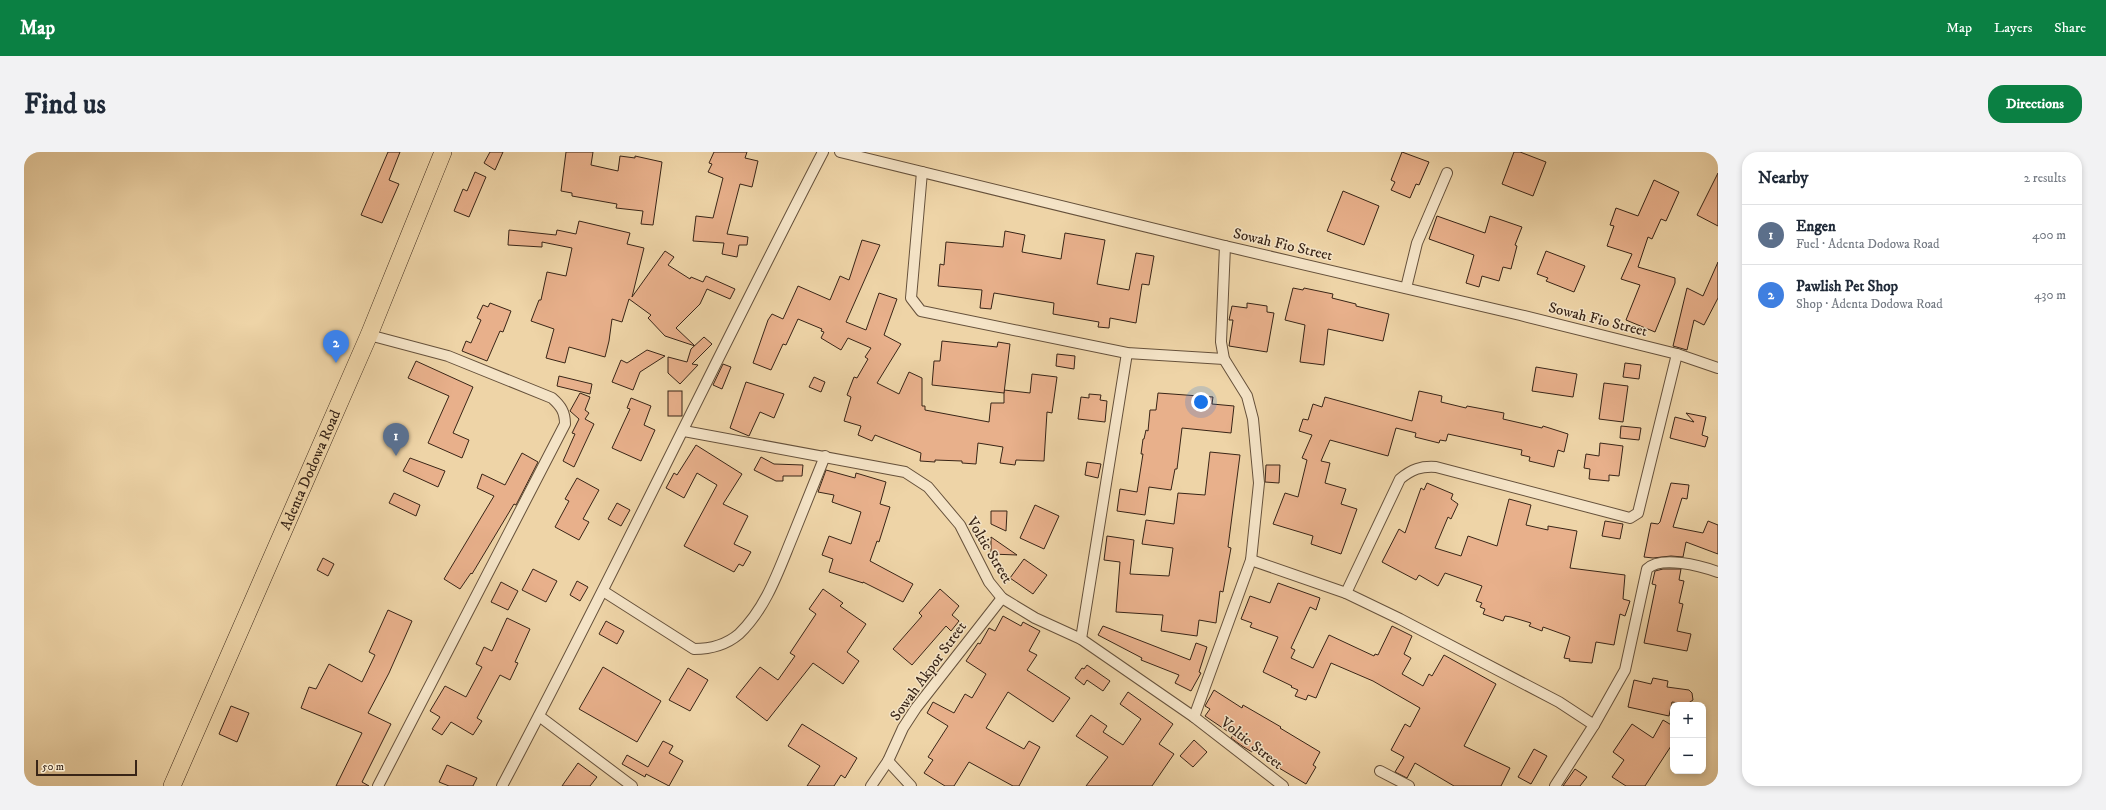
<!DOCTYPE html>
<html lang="en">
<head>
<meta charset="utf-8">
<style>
	body { margin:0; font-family:"IM FELL DW Pica",serif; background:#f2f2f3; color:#1f2937 }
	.controls { position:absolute; right:12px; bottom:12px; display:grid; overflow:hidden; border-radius:8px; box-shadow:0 2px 6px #0003 }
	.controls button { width:36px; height:36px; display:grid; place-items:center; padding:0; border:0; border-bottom:1px solid #e0e1e3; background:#fff; color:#1f2937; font:20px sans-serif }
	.scale { position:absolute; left:12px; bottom:10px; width:101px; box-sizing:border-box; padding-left:4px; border:2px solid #392517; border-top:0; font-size:11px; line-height:14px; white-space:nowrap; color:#392517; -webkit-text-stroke:3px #f4e3c6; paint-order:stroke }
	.you { position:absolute; left:1177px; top:250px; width:14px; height:14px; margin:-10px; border:3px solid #fff; border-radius:50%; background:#1a73e8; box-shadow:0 0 0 6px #1a73e833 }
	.badge { display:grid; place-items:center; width:26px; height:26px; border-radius:50%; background:#0b8043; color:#fff; font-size:13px; font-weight:700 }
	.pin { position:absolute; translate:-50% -33px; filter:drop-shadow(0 1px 2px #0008) }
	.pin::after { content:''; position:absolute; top:21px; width:14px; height:12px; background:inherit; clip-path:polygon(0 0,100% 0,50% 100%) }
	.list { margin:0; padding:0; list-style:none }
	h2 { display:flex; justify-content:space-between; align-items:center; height:52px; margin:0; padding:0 16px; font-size:17px }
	h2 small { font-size:13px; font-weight:400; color:#747a83 }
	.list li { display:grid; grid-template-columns:26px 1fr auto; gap:12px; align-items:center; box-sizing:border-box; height:60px; padding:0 16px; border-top:1px solid #e0e1e3 }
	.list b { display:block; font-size:15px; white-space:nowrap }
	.list p { margin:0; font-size:13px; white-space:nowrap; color:#747a83 }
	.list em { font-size:13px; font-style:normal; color:#747a83 }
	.map { position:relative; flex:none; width:1694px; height:634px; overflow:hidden; border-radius:16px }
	header { display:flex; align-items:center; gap:24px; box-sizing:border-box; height:56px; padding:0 20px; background:#0b8043; color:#fff }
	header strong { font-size:19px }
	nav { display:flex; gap:22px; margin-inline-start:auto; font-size:14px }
	.intro { display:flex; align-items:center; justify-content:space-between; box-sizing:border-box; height:96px; padding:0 24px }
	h1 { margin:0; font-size:28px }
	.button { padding:10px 18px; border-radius:16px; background:#0b8043; color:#fff; font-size:14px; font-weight:700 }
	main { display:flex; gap:24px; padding:0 24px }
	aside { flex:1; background:#fff; border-radius:16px; box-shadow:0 2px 6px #0003 }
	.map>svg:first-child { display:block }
</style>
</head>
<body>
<header>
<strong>Map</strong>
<nav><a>Map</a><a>Layers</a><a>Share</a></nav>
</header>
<div class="intro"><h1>Find us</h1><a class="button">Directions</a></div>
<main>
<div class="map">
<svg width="1694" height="634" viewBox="0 0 1694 634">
	<rect width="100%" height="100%" fill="#eed4a7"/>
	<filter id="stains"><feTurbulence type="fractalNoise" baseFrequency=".005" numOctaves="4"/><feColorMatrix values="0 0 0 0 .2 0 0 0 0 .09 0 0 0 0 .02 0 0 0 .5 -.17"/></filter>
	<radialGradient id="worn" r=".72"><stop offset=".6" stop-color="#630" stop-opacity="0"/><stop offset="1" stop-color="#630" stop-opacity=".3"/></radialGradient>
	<!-- building -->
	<g fill="#e8b08b" stroke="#392517">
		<polygon points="364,0 376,0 365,28 375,32 358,71 337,63"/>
		<polygon points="466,0 479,0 471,18 460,11"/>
		<polygon points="542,0 569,0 567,13 594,19 596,4 611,6 611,4 638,10 629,73 617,72 619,59 592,56 593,52 548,44 548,41 537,39"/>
		<polygon points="690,0 723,0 721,6 734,9 728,35 716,32 703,82 724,85 723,93 715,93 713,105 698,102 700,91 669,89 672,64 689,66 699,26 684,20 688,12 685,11"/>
		<polygon points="1378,0 1405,10 1395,33 1392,32 1386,46 1367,38 1371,30 1367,28"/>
		<polygon points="1490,0 1496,0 1522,10 1509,44 1478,32"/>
		<polygon points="451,20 462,25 445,65 430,59 439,37 443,39"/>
		<polygon points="1694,21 1694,74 1673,63"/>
		<polygon points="1630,28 1655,40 1642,69 1637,67 1628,87 1624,85 1614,115 1651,126 1651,131 1631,180 1602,168 1616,133 1597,127 1608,102 1583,94 1590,74 1586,73 1592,56 1614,64"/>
		<polygon points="1319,39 1355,54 1340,93 1303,79"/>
		<polygon points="1413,64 1461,81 1466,64 1498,75 1491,93 1493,94 1487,117 1479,115 1475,129 1458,124 1455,135 1442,131 1450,103 1405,87"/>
		<polygon points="555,69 606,81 603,92 620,96 608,145 641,99 650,105 644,113 666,127 667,125 679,130 682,124 711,137 706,147 683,137 676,152 652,176 671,194 641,184 624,166 627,163 605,147 598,170 588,167 585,189 581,205 545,195 541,211 522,206 530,177 507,169 515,148 517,148 523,120 542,124 548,96 518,90 518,95 484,93 485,78 532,83 533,78 552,82"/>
		<polygon points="981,79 1001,83 998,100 1037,107 1041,81 1081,88 1073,132 1105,138 1112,101 1130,104 1125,133 1118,132 1112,171 1086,166 1085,176 1074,175 1075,170 1029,162 1030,151 970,141 967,157 956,156 958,138 914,134 916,112 920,113 922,90 979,95"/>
		<polygon points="838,88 856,93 822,170 842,178 855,141 873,147 860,183 877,192 853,231 875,242 885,220 898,226 898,254 901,254 901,258 965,270 967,251 980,251 980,238 1006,241 1008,222 1033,225 1028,261 1023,260 1020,309 992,308 991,313 976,311 979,295 954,291 952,312 938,311 938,309 911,308 911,310 896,309 897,301 851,283 848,289 834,283 837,274 820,269 827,245 823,243 830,225 833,226 844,207 841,205 847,196 824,186 817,198 797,186 800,180 797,179 798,177 774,167 762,193 759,192 747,218 729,211 744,168 748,162 759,167 774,134 806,148 816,124 825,128"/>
		<polygon points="1522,99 1561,114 1550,140 1522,129 1524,126 1513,122"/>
		<polygon points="1694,110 1694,146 1680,173 1670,168 1663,198 1649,194 1663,136 1679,144"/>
		<polygon points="1269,136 1279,138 1280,136 1309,142 1308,146 1332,152 1332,154 1365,162 1359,189 1304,177 1300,213 1276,210 1281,173 1261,168"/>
		<polygon points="466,151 487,159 479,180 476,179 463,209 438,199 442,189 447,191 457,168 453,166 459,153 464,155"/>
		<polygon points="1223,151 1243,154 1243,160 1250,161 1243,200 1205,194 1209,168 1205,168 1208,154 1223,156"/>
		<polygon points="680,185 688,192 668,212 674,213 656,232 644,221 644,205 663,210 667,197"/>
		<polygon points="918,189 973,195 974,190 986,192 980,241 908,233 910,209 916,209"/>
		<polygon points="623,198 641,204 616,220 609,238 588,230 597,208 603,211"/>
		<polygon points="1033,202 1051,204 1050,217 1032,214"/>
		<polygon points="392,209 449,235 429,281 445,288 438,306 404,291 425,244 384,226"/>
		<polygon points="1601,211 1617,213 1615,227 1599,225"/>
		<polygon points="699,212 707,215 698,237 689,233"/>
		<polygon points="1512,215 1553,222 1549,245 1508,239"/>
		<polygon points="535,224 568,232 566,242 533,234"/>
		<polygon points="790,225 801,230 797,240 785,235"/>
		<polygon points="722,230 760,242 750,266 736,260 725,284 706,276"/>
		<polygon points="1580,231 1604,234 1599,270 1575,267"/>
		<rect x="644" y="239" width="14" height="25"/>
		<polygon points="1395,239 1418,244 1417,250 1442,256 1443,254 1480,261 1479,267 1518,276 1519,274 1544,282 1540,300 1534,298 1530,315 1505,309 1506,305 1497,303 1498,298 1424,282 1422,289 1416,288 1415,291 1391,285 1392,281 1372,276 1364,304 1306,288 1297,309 1306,311 1301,331 1322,337 1317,352 1333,357 1317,402 1287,392 1289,384 1249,372 1261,341 1274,345 1283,308 1278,306 1288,283 1275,279 1279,267 1284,268 1289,252 1298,255 1301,245 1388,269"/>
		<polygon points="556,241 566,245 561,258 565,261 561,267 570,272 550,315 539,309 551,282 548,281 555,267 546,259"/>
		<polygon points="1134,241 1189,245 1188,252 1210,254 1207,281 1158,276 1153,317 1151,317 1147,338 1125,335 1121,363 1093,359 1096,337 1113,340 1119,302 1117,302 1119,287 1120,287 1122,278 1124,279 1126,258 1132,258"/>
		<polygon points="1065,242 1077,243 1076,248 1083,249 1081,270 1054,267 1057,245 1065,246"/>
		<polygon points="607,246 627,254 620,273 631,278 617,309 588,296 606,257 603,256"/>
		<polygon points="1662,261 1682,265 1678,283 1684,285 1681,295 1646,286 1651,265 1670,270"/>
		<polygon points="1597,274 1617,276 1615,288 1596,286"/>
		<polygon points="1576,291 1599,294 1595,324 1585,323 1585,329 1565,327 1566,317 1560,316 1562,302 1575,304"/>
		<polygon points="672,293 718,322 699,352 724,364 710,392 727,400 719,414 715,412 710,420 660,394 693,333 673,321 660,346 642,336 650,321 653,323"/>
		<polygon points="1186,300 1216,303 1204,395 1207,396 1199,440 1196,439 1192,471 1175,468 1173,484 1137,479 1139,463 1092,460 1096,410 1080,408 1083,384 1110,388 1106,422 1145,424 1149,396 1118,392 1122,368 1150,372 1154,341 1181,343"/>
		<polygon points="498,301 514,310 492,353 490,352 448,422 447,421 436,437 420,427 470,344 453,336 458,322 481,333"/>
		<polygon points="737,305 750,312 779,313 778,324 759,324 759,329 752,329 730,318"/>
		<polygon points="386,306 421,319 414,335 379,319"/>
		<polygon points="1063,310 1077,312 1074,326 1061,323"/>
		<polygon points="1242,313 1256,313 1255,331 1241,330"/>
		<polygon points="802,318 831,326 832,321 862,330 856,352 866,355 855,390 853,389 846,409 889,432 879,450 839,430 839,431 805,420 809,407 798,403 805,384 827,392 837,360 808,350 810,343 794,340"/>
		<polygon points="553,326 575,338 559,367 565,370 555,388 531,375 545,349 541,347"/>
		<polygon points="1403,331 1429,342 1427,347 1434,352 1427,367 1424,365 1411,396 1437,404 1444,384 1473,394 1485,347 1507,353 1502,373 1524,378 1524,374 1553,379 1546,416 1601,423 1599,447 1606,449 1601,464 1596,462 1590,493 1572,490 1568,511 1545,509 1546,507 1540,506 1546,485 1544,484 1519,475 1518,479 1505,474 1507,471 1487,465 1481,464 1479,469 1459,462 1461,457 1456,455 1458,451 1452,449 1458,434 1421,421 1414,434 1395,423 1392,428 1358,410 1375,377 1381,381 1397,336 1400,338"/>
		<polygon points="1647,331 1665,333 1663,347 1658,346 1649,375 1679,381 1684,369 1694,373 1694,402 1662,390 1659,405 1647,404 1629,406 1620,405 1627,371 1634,372 1636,370"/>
		<polygon points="370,341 396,353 392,364 365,351"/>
		<polygon points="593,351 606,358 597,374 584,367"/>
		<polygon points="1011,353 1035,364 1020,397 996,386"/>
		<polygon points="967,359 983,359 982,379 967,372"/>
		<polygon points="1581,369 1599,372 1596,387 1578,384"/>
		<polygon points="967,385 993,403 967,402"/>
		<polygon points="299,406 310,412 304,424 293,418"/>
		<polygon points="1000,407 1023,423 1009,442 986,426"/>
		<polygon points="509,417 533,429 522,450 498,438"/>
		<polygon points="1639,417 1657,417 1655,428 1660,429 1655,451 1659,452 1653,479 1667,482 1663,499 1620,491 1632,433 1628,432 1631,419"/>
		<polygon points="553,429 564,435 556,449 546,443"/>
		<polygon points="477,430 494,439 484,458 467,450"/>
		<polygon points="1254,431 1296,446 1292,458 1286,455 1267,496 1271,498 1267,506 1289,516 1305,483 1350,504 1351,502 1354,503 1368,474 1388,484 1380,502 1387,506 1378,522 1399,534 1405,522 1408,524 1420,503 1472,532 1440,594 1486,616 1477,634 1430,634 1391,611 1383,626 1371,620 1380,605 1367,598 1381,572 1386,575 1396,556 1349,529 1307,511 1292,546 1284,543 1282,548 1271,544 1274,538 1267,535 1268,534 1239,520 1254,485 1226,475 1228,471 1217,467 1226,444 1246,451"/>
		<polygon points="799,437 819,451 816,454 842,472 823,500 835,509 819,532 789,511 743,569 712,545 736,515 754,528 771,504 766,501 792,462 785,457"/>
		<polygon points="916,437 935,454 928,463 935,469 927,479 922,474 888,513 869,497 898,464 895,461"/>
		<polygon points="364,458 388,469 365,521 344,561 367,572 338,630 345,634 312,634 338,581 277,556 285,535 292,537 305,512 338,530 351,503 345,500"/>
		<polygon points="979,464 997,474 999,470 1016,479 1005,499 1013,503 1003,518 1046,546 1029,570 984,540 962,576 1000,597 1005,589 1016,595 995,634 989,634 945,610 930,634 921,634 900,621 909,608 904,605 924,574 903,561 909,550 930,561 941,542 948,546 962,522 942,509 954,491 956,492 965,476 971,479"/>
		<polygon points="483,466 506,477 491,510 494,511 486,528 476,523 453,566 458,569 449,583 427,570 418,583 408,577 416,565 406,559 421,534 442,545 458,515 452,512 460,495 468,499"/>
		<polygon points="582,469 600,479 593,492 575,482"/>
		<polygon points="1079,474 1166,508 1172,491 1183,495 1175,520 1177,521 1167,539 1151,531 1155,523 1117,508 1118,506 1074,483"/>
		<polygon points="1063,513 1086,529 1079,539 1063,528 1060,533 1051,526 1058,516 1060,517"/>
		<polygon points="579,515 637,549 613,590 555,557"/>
		<polygon points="664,516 684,528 666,559 645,548"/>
		<polygon points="1629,526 1644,529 1643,535 1665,538 1668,541 1669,548 1663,552 1648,550 1645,564 1604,555 1610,528 1627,532"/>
		<polygon points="1190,538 1218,556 1219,553 1257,575 1256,576 1296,600 1289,613 1292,615 1282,632 1250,613 1253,609 1231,596 1228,600 1218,594 1207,586 1209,583 1181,564 1186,557 1181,554"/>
		<polygon points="1104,540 1149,572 1135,592 1150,602 1128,634 1062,634 1084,605 1052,584 1067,563 1083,574 1079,580 1099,593 1117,567 1096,552"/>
		<polygon points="207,554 225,561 213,590 195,582"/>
		<polygon points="1639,568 1649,574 1649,591 1621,634 1602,634 1588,625 1600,608 1589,600 1608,572 1629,586"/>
		<polygon points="778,572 833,606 821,626 817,623 810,634 783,634 796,614 764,594"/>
		<polygon points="1170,588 1183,600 1169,615 1156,604"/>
		<polygon points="639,589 649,594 645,601 659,609 645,634 622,622 621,625 598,612 603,603 624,615"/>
		<polygon points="1510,597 1523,604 1507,632 1494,625"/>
		<polygon points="554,611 573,625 566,634 538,634"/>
		<polygon points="423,613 453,626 449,634 425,634 415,630"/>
		<polygon points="1551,617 1563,625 1556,634 1539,634"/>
	</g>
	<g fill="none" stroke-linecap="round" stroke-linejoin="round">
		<defs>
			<g id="minor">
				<polyline points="816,0 1201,94 1496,163 1653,202 1694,216"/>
				<polyline points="898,20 887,146 897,159 1103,201 1200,207"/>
				<polyline points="1201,94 1197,190 1200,207 1223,244 1229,267 1235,331 1227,408"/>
				<polyline points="1382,136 1393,91 1423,21"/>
				<path d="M345 183 424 204 528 246C537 254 541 260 541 272L354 634"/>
				<polyline points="660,279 881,320 904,335 936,373 965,430 978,446 1011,466 1057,487 1170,565 1259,634"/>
				<path d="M579 439 670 497C686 497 702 493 715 482 742 456 754 420 768 386 779 359 790 332 801 304"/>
				<path d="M1322 441 1376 327C1388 317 1397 314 1412 315L1606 366 1614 361 1653 202"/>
				<polyline points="1057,487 1103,201"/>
				<polyline points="515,564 608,634"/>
				<polyline points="1170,565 1227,408 1322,441 1376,467 1535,550 1570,573 1531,634"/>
				<path d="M1570 573 1601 518 1623 417C1637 403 1677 414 1694 420"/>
				<polyline points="864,609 887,634"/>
				<polyline points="1356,619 1385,634"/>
				<path d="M478 634C589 425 690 210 799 0"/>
				<polyline points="847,634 864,609 879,576 892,556 978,446"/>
			</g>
			<g id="primary">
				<path id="s1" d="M148 634 345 183 419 0"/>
			</g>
		</defs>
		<!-- minor casing -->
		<use href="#minor" stroke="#66513b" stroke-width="12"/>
		<!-- primary casing -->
		<use href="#primary" stroke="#392517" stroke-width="18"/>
		<!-- minor -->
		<use href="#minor" stroke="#f4e3c6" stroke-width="10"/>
		<!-- primary -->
		<use href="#primary" stroke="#eed4a7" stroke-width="17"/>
	</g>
	<g text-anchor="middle" stroke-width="3" stroke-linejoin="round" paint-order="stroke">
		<!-- street labels -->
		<g font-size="15" fill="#392517" stroke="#f4e3c6">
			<text transform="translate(1259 92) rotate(13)" y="5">Sowah Fio Street</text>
			<text transform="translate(1574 167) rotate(14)" y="5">Sowah Fio Street</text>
			<text dy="5" stroke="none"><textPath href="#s1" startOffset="345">Adenta Dodowa Road</textPath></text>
			<text transform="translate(966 398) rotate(59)" y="5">Voltic Street</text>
			<text transform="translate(904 519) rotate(-54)" y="5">Sowah Akpor Street</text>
			<text transform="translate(1228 591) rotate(38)" y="5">Voltic Street</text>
		</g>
	</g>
	<rect width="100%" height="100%" filter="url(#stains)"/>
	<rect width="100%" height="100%" fill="url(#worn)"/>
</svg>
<div class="controls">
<button>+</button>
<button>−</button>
</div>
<div class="scale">50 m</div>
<div class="you"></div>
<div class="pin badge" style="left:372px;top:304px;background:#5c6f8a">1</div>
<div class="pin badge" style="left:312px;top:211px;background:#3f7fe0">2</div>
</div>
<aside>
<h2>Nearby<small>2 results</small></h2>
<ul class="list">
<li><span class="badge" style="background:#5c6f8a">1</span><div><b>Engen</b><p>Fuel · Adenta Dodowa Road</p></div><em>400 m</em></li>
<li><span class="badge" style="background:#3f7fe0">2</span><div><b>Pawlish Pet Shop</b><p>Shop · Adenta Dodowa Road</p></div><em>430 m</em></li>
</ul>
</aside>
</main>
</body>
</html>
